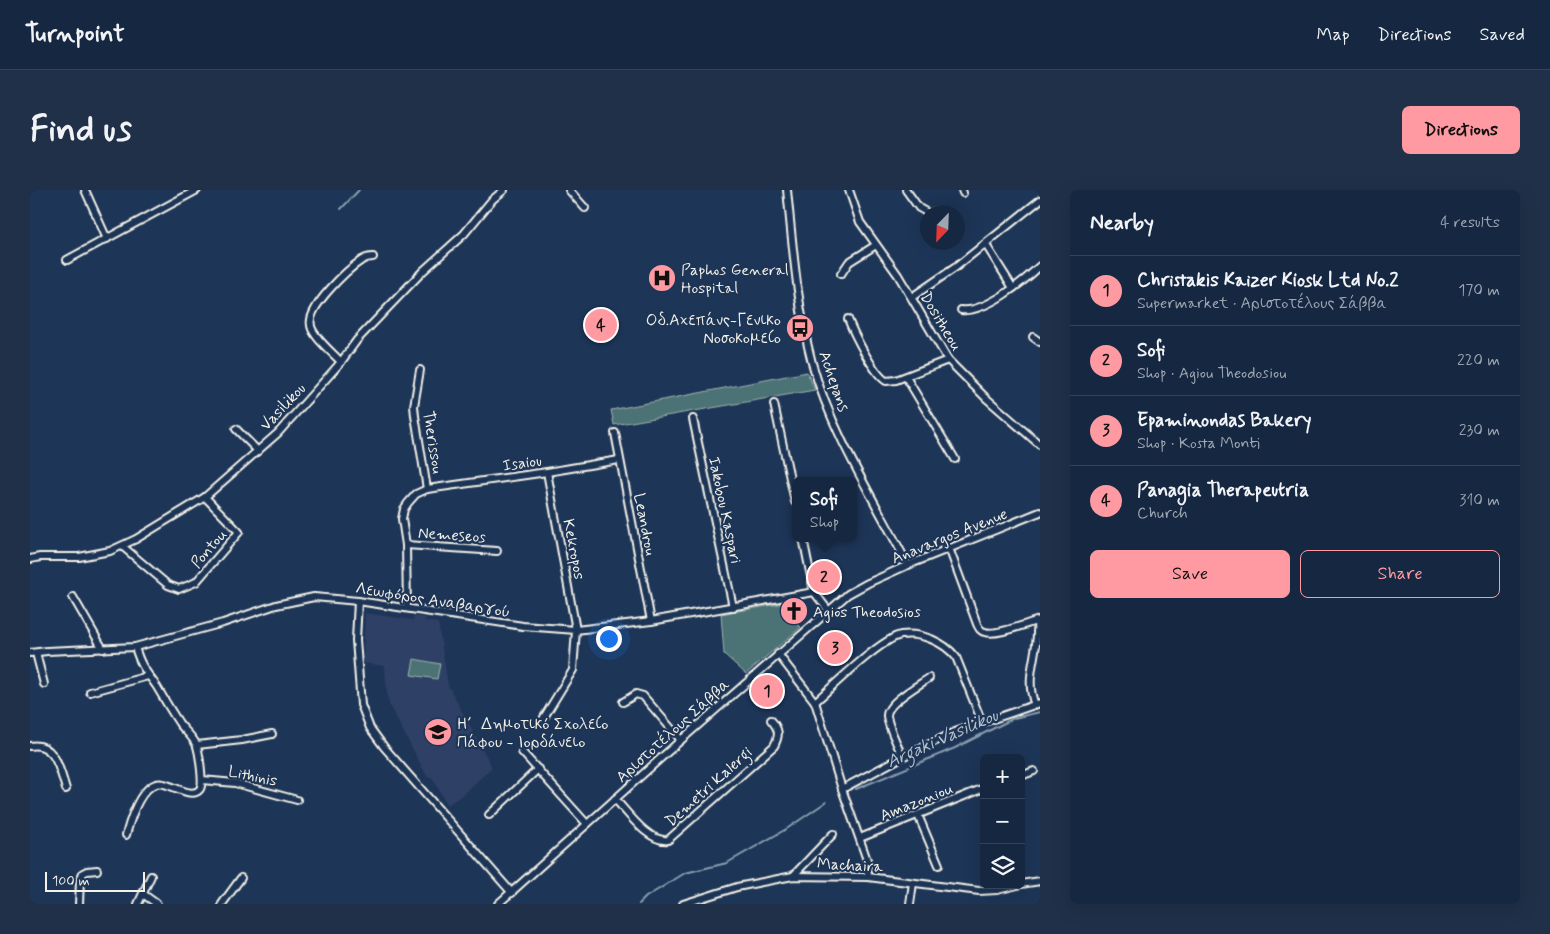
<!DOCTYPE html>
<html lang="en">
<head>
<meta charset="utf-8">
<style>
	body { margin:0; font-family:Mynerve,sans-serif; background:#1f3048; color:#f1f3f6 }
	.controls { position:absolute; right:15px; bottom:15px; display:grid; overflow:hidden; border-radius:8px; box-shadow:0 5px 20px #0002 }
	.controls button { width:45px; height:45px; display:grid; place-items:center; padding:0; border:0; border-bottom:1px solid #35445a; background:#162841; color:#f1f3f6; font:25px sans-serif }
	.compass { position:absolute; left:890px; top:15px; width:45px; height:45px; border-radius:50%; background:#162841; box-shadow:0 5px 20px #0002; rotate:203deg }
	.scale { position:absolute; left:15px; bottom:12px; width:100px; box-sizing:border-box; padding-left:5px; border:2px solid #f4f1e8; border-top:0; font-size:14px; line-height:18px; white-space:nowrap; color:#f4f1e8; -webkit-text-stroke:4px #1d3557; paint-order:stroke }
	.you { position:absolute; left:578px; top:448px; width:18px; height:18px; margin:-12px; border:4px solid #fff; border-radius:50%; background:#1a73e8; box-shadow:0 0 0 8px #1a73e833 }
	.badge { display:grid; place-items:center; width:32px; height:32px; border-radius:50%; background:#ff9aa2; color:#111; font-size:16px; font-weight:700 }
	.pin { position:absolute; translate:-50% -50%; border:2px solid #fff; box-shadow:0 1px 5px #0006 }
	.popup { position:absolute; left:762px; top:287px; width:65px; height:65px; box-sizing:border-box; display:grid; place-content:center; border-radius:8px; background:#162841; filter:drop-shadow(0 1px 4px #0005); font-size:16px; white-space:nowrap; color:#9ea6b1 }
	.popup b { font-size:19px; color:#f1f3f6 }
	.popup::after { content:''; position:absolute; left:50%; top:100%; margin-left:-10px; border:10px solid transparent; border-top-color:#162841 }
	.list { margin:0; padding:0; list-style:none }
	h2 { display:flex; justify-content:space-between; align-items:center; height:65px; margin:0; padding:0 20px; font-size:21px }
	h2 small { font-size:16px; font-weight:400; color:#9ea6b1 }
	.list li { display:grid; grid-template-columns:32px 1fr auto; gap:15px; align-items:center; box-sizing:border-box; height:70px; padding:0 20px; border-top:1px solid #35445a }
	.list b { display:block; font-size:19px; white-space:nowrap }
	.list p { margin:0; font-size:16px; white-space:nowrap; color:#9ea6b1 }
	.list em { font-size:16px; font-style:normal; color:#9ea6b1 }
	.actions { display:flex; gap:10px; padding:15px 20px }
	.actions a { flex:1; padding:11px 0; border:1px solid #ff9aa2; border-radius:8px; text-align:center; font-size:18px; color:#ff9aa2 }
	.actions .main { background:#ff9aa2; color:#111 }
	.icon { flex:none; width:28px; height:28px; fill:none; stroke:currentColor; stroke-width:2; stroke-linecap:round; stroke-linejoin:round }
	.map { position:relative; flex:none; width:1010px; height:714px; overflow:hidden; border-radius:8px }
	header { display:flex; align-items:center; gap:30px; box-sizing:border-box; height:70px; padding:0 25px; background:#162841; border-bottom:1px solid #35445a }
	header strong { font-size:24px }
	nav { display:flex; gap:28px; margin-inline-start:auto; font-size:18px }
	.intro { display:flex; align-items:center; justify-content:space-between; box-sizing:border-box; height:120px; padding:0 30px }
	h1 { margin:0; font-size:35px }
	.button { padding:12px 22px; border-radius:8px; background:#ff9aa2; color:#111; font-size:18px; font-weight:700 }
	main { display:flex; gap:30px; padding:0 30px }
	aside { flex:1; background:#162841; border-radius:8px; box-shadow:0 5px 20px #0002 }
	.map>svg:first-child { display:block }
</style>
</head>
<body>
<header>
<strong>Turnpoint</strong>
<nav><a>Map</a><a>Directions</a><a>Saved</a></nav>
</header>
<div class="intro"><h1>Find us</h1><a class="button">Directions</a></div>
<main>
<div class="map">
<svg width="1010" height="714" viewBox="0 0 1010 714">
	<rect width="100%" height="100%" fill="#1d3557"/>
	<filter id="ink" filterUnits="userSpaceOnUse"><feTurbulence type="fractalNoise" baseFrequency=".02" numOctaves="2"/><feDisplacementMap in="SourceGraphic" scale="10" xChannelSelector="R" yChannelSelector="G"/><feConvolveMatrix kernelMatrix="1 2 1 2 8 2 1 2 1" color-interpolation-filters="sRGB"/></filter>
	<g filter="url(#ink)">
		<!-- built -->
		<polygon fill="#2e4165" points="335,423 383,430 384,426 396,428 395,431 408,433 418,495 462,577 433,605 417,615 402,587 398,588 360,517 357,506 355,476 333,473"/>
		<!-- green -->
		<g fill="#4c7376" stroke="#a0b2af">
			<polygon points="777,182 785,200 584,235 581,220"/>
			<polygon points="755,413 759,428 771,437 716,484 694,464 691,424"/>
			<polygon points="384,469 410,474 407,489 381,485"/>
		</g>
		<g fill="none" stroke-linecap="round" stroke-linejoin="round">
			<!-- stream -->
			<g stroke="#8a9daf" stroke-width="2">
				<polyline points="311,19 329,0"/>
				<polyline points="826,599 925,558 984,528 1010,522"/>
				<polyline points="609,714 616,707 655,683 697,673 758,638 796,612"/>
			</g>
			<defs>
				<g id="minor">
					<polyline points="55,0 77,49"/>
					<polyline points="539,0 555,18"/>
					<path d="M757 0C763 58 767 116 782 173 802 244 844 309 878 375"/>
					<polyline points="819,0 830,32 868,85 918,170 956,208 1010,255"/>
					<polyline points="876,0 889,18 898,23"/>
					<polyline points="932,0 933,3"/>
					<polyline points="904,22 910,21"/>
					<polyline points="956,55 983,98"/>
					<polyline points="37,70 167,0"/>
					<polyline points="811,84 819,72 846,55"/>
					<polyline points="882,107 926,77 1010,10"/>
					<path d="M931 120C955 123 993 92 1010 76"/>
					<path d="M818 129C824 144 843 183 856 191L866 190 918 170"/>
					<polyline points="1003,147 1010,152"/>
					<path d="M311 172C303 163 283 147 281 136 276 118 318 79 332 70 335 68 339 67 343 67"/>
					<polyline points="390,180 384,216 385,226 397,299"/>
					<polyline points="876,187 925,269"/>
					<polyline points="744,214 765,312"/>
					<polyline points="663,229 703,417"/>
					<polyline points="206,239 228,261"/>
					<polyline points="585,243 621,431"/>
					<polyline points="773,348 784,402 798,420"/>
					<polyline points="376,355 467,361"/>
					<polyline points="92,356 138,395 149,399 166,392 209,342 175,307"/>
					<path d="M919 358 947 434C949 438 950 441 955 442 967 446 997 433 1010 430"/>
					<polyline points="0,369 10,367 49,367 80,361 106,349 175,307 248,243 311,172 327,150 393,81 434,44 462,10 474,0"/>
					<polyline points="43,407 73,459"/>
					<polyline points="328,411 326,450 331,515 340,538 354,557 482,703"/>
					<polyline points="377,418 376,355 372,329 374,319 378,313 386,304 397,299 517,282 589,270"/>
					<polyline points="0,463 17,461 105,457 193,433 246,415 284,407 328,411 493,436 546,440 621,431 784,402"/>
					<polyline points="6,463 14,494"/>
					<polyline points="748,464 785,512 812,599 837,670 838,687"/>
					<polyline points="60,502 118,486"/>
					<polyline points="593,512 606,504 613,506 651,550"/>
					<path d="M785 512C802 497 851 449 871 445 891 442 914 452 926 467L952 532"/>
					<path d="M1005 515C993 486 1010 463 1007 431"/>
					<polyline points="513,529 543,480 546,440 517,282"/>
					<polyline points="167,555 212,550 242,544"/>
					<path d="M0 556C25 551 30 581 36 599"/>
					<polyline points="492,562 557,634"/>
					<path d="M872 567C868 554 859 540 857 526 856 513 889 495 899 488"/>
					<polyline points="991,586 1004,581"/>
					<polyline points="172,590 205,593 267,610"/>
					<polyline points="812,599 872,567 925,542 1010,513"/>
					<path d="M585 609C598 623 619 653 638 650L744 556C750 545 749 539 741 530"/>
					<polyline points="459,625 508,579"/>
					<polyline points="888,625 909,675"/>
					<path d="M96 645C100 630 109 599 126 594 138 590 161 611 170 599 174 594 169 560 166 554 162 546 154 540 149 533 141 521 134 509 127 497 116 481 111 477 105 457"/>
					<polyline points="830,648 954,598"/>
					<polyline points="763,686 803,644"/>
					<polyline points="991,694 1010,691"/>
					<polyline points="113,704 127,714"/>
					<polyline points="49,714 50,690 53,683 57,681 67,680"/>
					<polyline points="108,714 121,686"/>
					<polyline points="192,714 211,688"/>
					<polyline points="468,714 651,550 818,404 838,393 878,375 1010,322"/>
					<polyline points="653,714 707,697 763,686 838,687 949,701 967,700 988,695"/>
					<polyline points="880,714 883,693"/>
				</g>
			</defs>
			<!-- minor casing -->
			<use href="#minor" stroke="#f4f1e8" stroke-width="10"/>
			<!-- minor -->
			<use href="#minor" stroke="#1d3557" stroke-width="6"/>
		</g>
	</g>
	<!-- icons -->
	<defs>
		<symbol id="hospital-disc" viewBox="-11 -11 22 22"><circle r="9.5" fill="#ff9aa2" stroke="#1d3557"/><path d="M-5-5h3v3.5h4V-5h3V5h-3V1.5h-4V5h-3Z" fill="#111"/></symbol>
		<symbol id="bus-disc" viewBox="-11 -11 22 22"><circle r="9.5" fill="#ff9aa2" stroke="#1d3557"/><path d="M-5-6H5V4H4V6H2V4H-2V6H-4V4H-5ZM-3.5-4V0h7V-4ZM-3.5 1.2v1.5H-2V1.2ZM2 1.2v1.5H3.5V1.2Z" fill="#111"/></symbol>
		<symbol id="church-disc" viewBox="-11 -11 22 22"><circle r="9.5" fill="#ff9aa2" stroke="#1d3557"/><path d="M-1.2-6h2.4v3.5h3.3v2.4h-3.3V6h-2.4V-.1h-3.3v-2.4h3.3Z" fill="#111"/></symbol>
		<symbol id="school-disc" viewBox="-11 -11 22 22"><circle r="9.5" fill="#ff9aa2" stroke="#1d3557"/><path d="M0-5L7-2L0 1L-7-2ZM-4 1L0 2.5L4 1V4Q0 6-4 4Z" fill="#111"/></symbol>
	</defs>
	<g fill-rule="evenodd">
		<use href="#hospital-disc" x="616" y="72" width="32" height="32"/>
		<use href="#bus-disc" x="754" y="122" width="32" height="32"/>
		<use href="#church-disc" x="748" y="405" width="32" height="32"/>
		<use href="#school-disc" x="392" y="526" width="32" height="32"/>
	</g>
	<g text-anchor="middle" stroke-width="4.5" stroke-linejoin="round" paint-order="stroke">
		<!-- poi labels -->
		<g font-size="16" fill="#f4f1e8" stroke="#1d3557" text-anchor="start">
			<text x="651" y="85">Paphos General<tspan x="651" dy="18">Hospital</tspan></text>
			<text x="751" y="135" text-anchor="end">Οδ.Αχεπάνς-Γενικο<tspan x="751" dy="18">Νοσοκομείο</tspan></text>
			<text x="783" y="427">Agios Theodosios</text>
			<text x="427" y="539">Η΄ Δημοτικό Σχολείο<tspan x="427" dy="18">Πάφου - Ιορδάνειο</tspan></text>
		</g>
		<!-- street labels -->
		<g font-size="16" fill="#f4f1e8" stroke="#1d3557">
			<text transform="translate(912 131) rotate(59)" y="6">Dositheou</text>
			<text transform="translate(805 191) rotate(71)" y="6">Achepans</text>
			<text transform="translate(252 216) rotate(-47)" y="6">Vasilikou</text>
			<text transform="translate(404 252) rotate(81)" y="6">Therissou</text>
			<text transform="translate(492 272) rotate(-8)" y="6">Isaiou</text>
			<text transform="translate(696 320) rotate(78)" y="6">Iakobou Kaspari</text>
			<text transform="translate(616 334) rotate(79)" y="6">Leandrou</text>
			<text transform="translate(422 344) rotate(4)" y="6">Nemeseos</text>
			<text transform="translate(919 345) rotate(-22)" y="6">Anavargos Avenue</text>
			<text transform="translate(178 358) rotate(-49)" y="6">Pontou</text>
			<text transform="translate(545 359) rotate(79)" y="6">Kekropos</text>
			<text transform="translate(403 409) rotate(9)" y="6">Λεωφόρος Αναβαργού</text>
			<text transform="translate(642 540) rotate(-42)" y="6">Αριστοτέλους Σάββα</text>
			<text transform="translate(223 585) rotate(12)" y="6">Lithinis</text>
			<text transform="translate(678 596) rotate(-42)" y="6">Demetri Kalergi</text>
			<text transform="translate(886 611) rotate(-22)" y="6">Amazoniou</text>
			<text transform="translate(820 674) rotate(3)" y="6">Machaira</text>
		</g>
		<!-- water labels -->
		<g font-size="18" font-style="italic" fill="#b6c0c7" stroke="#1d3557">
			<text transform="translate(912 548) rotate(-24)" y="6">Argaki Vasilikou</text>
		</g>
	</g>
</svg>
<div class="controls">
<button>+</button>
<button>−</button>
<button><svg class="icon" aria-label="layers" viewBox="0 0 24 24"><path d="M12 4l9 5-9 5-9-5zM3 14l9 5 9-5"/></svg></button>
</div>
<svg class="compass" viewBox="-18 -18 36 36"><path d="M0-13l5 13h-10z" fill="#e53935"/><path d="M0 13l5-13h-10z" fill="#9ea6b1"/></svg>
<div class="scale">100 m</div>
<div class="you"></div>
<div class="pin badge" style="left:737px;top:501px">1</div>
<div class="pin badge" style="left:794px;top:387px">2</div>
<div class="popup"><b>Sofi</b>Shop</div>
<div class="pin badge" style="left:805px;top:458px">3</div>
<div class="pin badge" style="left:571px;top:135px">4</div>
</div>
<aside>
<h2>Nearby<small>4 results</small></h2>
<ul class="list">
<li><span class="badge">1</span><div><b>Christakis Kaizer Kiosk Ltd No.2</b><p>Supermarket · Αριστοτέλους Σάββα</p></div><em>170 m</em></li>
<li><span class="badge">2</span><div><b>Sofi</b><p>Shop · Agiou Theodosiou</p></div><em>220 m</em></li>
<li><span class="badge">3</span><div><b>Epaminondas Bakery</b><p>Shop · Kosta Monti</p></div><em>230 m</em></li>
<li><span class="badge">4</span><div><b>Panagia Therapeutria</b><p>Church</p></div><em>310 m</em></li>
</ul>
<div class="actions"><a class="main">Save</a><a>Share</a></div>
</aside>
</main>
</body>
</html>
